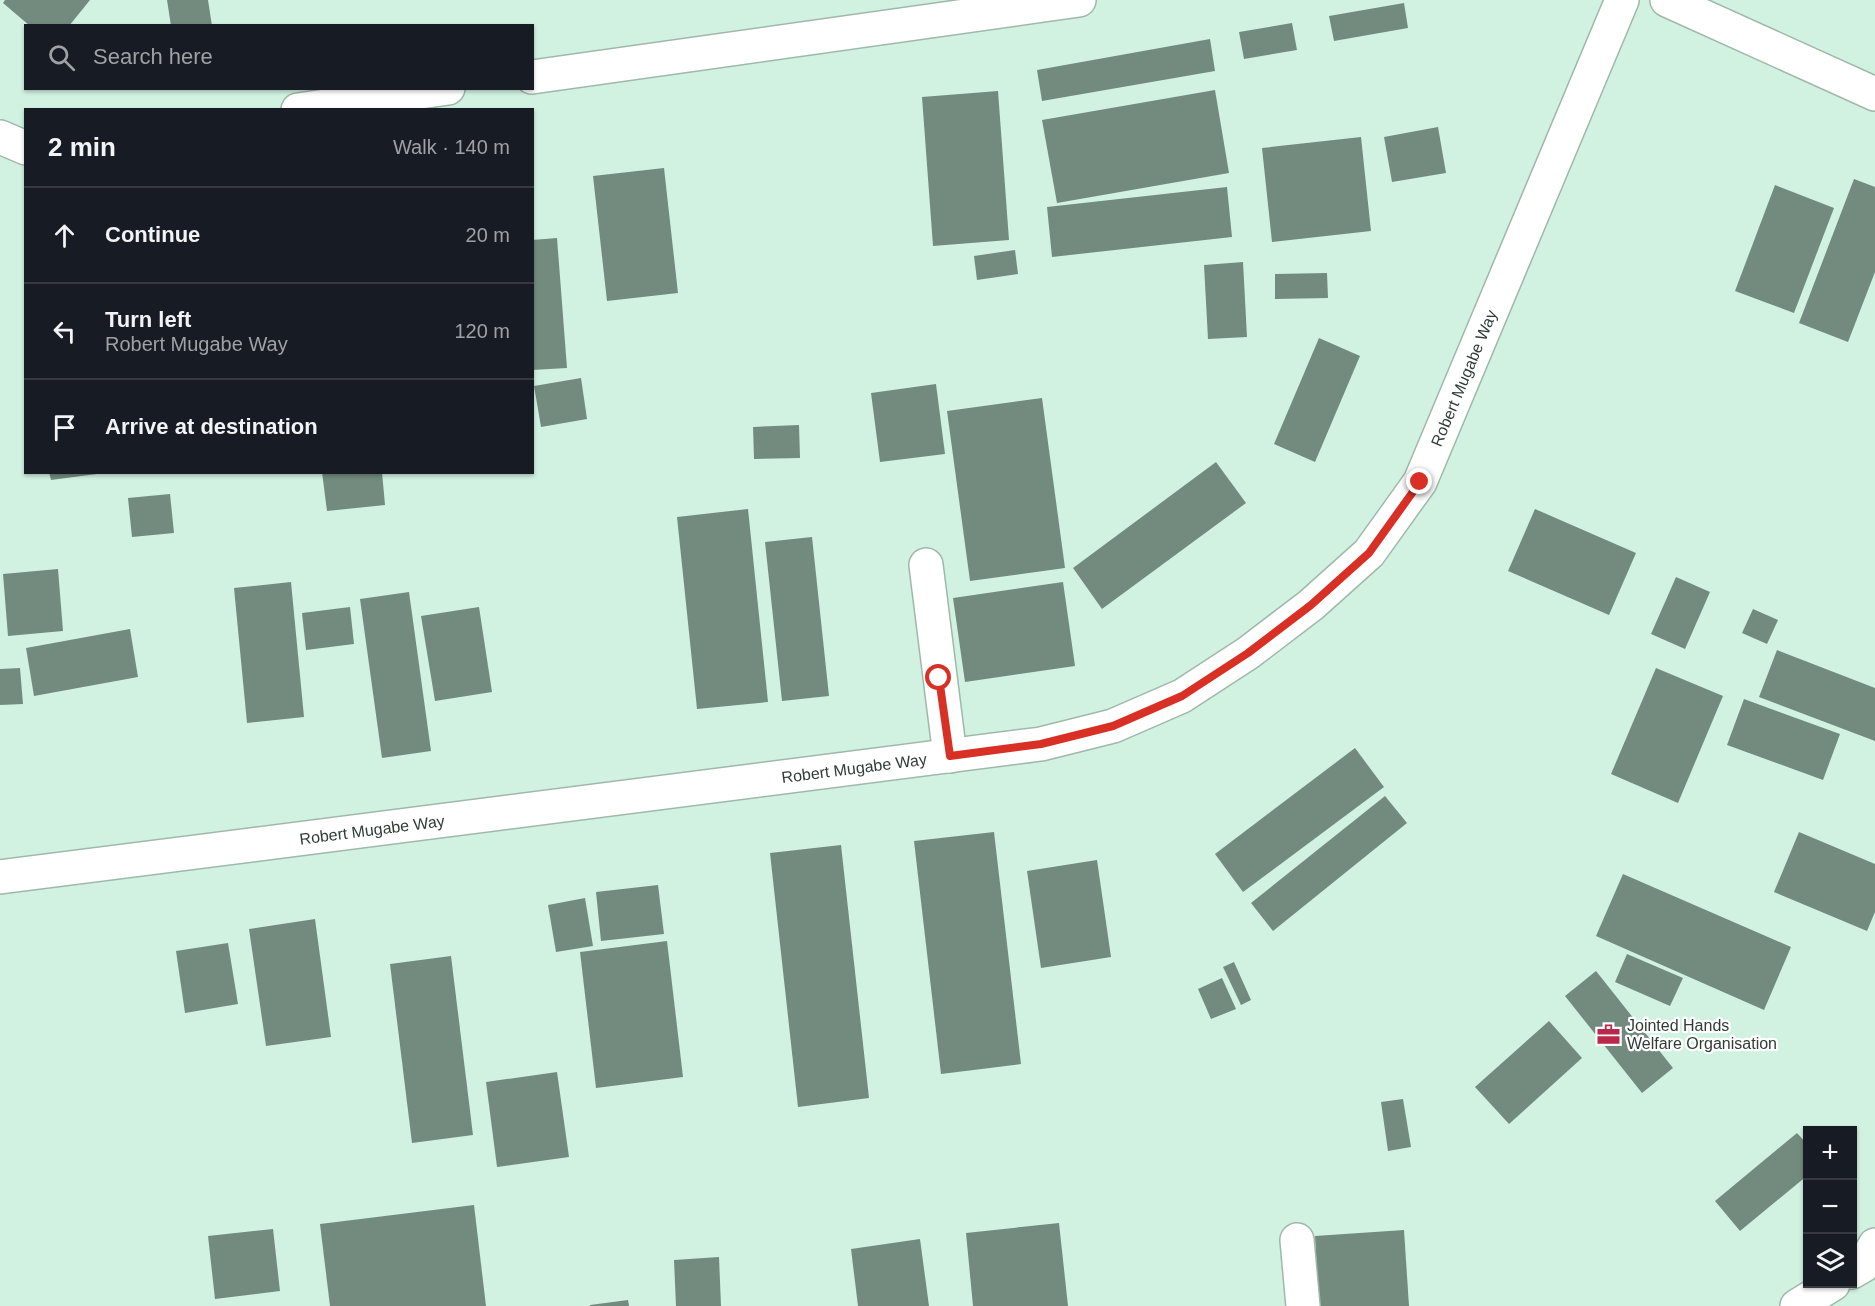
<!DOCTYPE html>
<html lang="en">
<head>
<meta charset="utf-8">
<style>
	body { margin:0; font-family:Arial,sans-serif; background:#242831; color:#f1f3f6 }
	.controls { position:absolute; right:18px; bottom:18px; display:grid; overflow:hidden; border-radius:0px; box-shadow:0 2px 4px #0004 }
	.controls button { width:54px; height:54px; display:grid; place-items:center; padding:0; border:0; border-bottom:2px solid #363941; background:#171b24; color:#f1f3f6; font:30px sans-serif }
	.stop { position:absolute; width:18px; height:18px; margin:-14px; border:4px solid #d93025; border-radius:50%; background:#fff }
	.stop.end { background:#d93025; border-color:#fff; box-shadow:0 2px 6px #0008 }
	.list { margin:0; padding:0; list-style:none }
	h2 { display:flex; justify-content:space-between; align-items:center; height:78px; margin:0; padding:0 24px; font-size:26px }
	h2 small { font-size:20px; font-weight:400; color:#9ea1a6 }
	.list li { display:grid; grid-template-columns:39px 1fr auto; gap:18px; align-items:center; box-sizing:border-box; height:96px; padding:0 24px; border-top:2px solid #363941 }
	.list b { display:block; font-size:22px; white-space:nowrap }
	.list p { margin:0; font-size:20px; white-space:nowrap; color:#9ea1a6 }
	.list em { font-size:20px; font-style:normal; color:#9ea1a6 }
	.icon { flex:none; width:33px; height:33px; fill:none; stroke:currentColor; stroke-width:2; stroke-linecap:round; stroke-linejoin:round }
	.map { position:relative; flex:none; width:1875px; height:1306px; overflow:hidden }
	.search { position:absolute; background:#171b24; box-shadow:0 2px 4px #0004; left:24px; top:24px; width:510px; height:66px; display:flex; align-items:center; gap:15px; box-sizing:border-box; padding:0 21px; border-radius:0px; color:#9ea1a6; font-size:22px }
	.panel { position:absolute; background:#171b24; box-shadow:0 2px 4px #0004; left:24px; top:108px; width:510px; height:366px; border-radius:0px }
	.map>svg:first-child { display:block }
</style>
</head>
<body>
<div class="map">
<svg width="1875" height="1306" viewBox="0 0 1875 1306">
	<rect width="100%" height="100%" fill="#e2fcee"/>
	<!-- built -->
	<path fill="#d1f2e1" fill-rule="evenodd" d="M0 0H1875V1306H0ZM26 26H532V88H26ZM26 110H532V472H26ZM1808 1130H1852V1284H1808Z"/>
	<!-- building -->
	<g fill="#738b7f">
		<polygon points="5,0 90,0 69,26 30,26 3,3"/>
		<polygon points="167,0 208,0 212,26 171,26"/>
		<polygon points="1404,3 1408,28 1334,41 1329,16"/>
		<polygon points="1292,23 1297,50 1244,59 1239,32"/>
		<polygon points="1210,39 1215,71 1042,101 1037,70"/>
		<polygon points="1215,90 1229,173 1057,203 1042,120"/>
		<polygon points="998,91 1009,240 933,246 922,97"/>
		<polygon points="1438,127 1446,173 1392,182 1384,137"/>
		<polygon points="1361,137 1371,231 1272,242 1262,148"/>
		<polygon points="664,168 678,293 607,301 593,176"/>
		<polygon points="1854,179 1875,187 1875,272 1848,342 1799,323"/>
		<polygon points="1775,185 1834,208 1794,313 1735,291"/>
		<polygon points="1227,187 1232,237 1052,257 1047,207"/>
		<polygon points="557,238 567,368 532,370 532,240"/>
		<polygon points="1015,250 1018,274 977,280 974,256"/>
		<polygon points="1243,262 1247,337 1208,339 1204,265"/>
		<polygon points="1327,273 1328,298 1275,299 1275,274"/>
		<polygon points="1319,338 1360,356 1315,462 1274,444"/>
		<polygon points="581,378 587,419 541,427 534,386"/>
		<polygon points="936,384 945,454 880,462 871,393"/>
		<polygon points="1042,398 1065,568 970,581 947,411"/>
		<polygon points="799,425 800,458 754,459 753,427"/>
		<polygon points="1216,462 1246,503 1102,609 1073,568"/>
		<polygon points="49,472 97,472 97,474 51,480"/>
		<polygon points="322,472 382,472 385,505 327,511"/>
		<polygon points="170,494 174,533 132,537 128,498"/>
		<polygon points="748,509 768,702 697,709 677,517"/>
		<polygon points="1535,509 1636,553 1609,615 1508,571"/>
		<polygon points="812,537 829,696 782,701 765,542"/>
		<polygon points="58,569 63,631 8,636 3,574"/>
		<polygon points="1676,577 1710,592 1685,649 1651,634"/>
		<polygon points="291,582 304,717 247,723 234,588"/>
		<polygon points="1063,582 1075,666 965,682 953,598"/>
		<polygon points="409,592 431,751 382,758 360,599"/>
		<polygon points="350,607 354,644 306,650 302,613"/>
		<polygon points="479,607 492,692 435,701 421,616"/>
		<polygon points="1753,609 1778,620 1767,644 1742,633"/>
		<polygon points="130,629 138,677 34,696 26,648"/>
		<polygon points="1777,650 1875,688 1875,741 1759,697"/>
		<polygon points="20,668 23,704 0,705 0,669"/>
		<polygon points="1656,668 1723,696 1678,803 1611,774"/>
		<polygon points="1744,699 1840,734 1823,780 1727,745"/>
		<polygon points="1355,748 1384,787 1243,892 1215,854"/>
		<polygon points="1385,796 1407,823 1273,931 1251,903"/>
		<polygon points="994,832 1021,1064 941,1074 914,841"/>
		<polygon points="1799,832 1875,864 1875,912 1867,931 1774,892"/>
		<polygon points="841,845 869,1098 798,1107 770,853"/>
		<polygon points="1097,860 1111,957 1041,968 1027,871"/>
		<polygon points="1623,874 1791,947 1764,1010 1596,936"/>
		<polygon points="658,885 664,934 601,941 596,892"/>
		<polygon points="585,898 593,946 556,952 548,905"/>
		<polygon points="315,919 331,1037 266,1046 249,929"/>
		<polygon points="667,941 683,1077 596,1088 580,952"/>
		<polygon points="228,943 238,1004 185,1013 176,951"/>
		<polygon points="1627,954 1683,978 1670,1006 1615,982"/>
		<polygon points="451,956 473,1135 412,1143 390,964"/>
		<polygon points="1234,962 1251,1000 1241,1005 1223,967"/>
		<polygon points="1596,971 1673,1068 1642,1093 1565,996"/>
		<polygon points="1222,978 1236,1009 1211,1019 1198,989"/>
		<polygon points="1549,1021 1582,1058 1509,1124 1475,1087"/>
		<polygon points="557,1072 569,1157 497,1167 486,1082"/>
		<polygon points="1403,1099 1411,1147 1388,1151 1381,1102"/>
		<polygon points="1797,1133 1808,1145 1808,1175 1740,1231 1715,1201"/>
		<polygon points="474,1205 486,1306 330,1306 320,1224"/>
		<polygon points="1059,1223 1068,1306 973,1306 966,1233"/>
		<polygon points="273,1229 280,1291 215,1299 208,1236"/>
		<polygon points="1404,1230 1409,1306 1319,1306 1315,1236"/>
		<polygon points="920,1239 929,1306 858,1306 851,1249"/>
		<polygon points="719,1257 721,1306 676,1306 674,1260"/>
		<polygon points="628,1300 629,1306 590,1306 590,1305"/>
	</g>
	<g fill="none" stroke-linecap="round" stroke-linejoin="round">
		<defs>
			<g id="minor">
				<polyline points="1667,0 1875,94"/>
				<polyline points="532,77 1079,0"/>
				<polyline points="298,110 448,88"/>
				<polyline points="0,137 26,148"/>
				<polyline points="926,565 950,756"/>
				<path id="s1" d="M0 877 1041 744 1113 726 1182 696 1248 653 1311 605 1369 553 1420 482 1622 0"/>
				<polyline points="1297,1240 1303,1306"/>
				<polyline points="1852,1272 1864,1265 1875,1245"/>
				<polyline points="1797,1306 1833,1284"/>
			</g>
		</defs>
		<!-- minor casing -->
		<use href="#minor" stroke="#a0b8ab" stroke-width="36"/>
		<!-- minor -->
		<use href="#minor" stroke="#fff" stroke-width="33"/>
	</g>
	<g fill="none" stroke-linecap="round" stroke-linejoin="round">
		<!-- route -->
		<polyline stroke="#d93025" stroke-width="8" points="939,678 950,756 1041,744 1113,726 1182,696 1248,653 1311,605 1369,553 1420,482"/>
	</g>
	<!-- icons -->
	<defs>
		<symbol id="office-bare" viewBox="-9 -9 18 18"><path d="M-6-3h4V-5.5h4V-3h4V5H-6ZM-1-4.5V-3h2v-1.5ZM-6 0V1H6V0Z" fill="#ba294c" stroke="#fff" stroke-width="2.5" paint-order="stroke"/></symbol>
	</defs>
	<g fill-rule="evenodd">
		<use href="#office-bare" x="1592" y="1018" width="33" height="33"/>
	</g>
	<g text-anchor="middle" stroke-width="4.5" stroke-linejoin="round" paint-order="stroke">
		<!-- street labels -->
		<g font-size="16" fill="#313b36" stroke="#fff">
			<text dy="6" stroke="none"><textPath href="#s1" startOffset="1635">Robert Mugabe Way</textPath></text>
			<text dy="6" stroke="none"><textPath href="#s1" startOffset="861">Robert Mugabe Way</textPath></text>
			<text dy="6" stroke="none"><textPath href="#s1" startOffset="375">Robert Mugabe Way</textPath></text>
		</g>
		<!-- poi labels -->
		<g font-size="16" fill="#313b36" stroke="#fff" text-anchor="start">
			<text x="1627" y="1031">Jointed Hands<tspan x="1627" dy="18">Welfare Organisation</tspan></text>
		</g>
	</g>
</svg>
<div class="controls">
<button>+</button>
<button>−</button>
<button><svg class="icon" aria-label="layers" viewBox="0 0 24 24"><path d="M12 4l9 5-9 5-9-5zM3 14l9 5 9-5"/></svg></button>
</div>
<div class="stop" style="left:939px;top:678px"></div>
<div class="stop end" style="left:1420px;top:482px"></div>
<div class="search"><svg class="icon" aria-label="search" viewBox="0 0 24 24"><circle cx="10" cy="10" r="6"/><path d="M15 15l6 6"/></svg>Search here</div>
<section class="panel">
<h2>2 min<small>Walk · 140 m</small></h2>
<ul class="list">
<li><svg class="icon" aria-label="ahead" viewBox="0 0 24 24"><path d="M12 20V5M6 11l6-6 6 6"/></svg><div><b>Continue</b></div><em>20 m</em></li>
<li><svg class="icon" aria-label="left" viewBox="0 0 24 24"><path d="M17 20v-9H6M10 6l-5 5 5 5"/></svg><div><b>Turn left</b><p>Robert Mugabe Way</p></div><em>120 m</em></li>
<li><svg class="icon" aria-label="arrive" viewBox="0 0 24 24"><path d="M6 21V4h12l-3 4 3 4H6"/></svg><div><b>Arrive at destination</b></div></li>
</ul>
</section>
</div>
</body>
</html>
